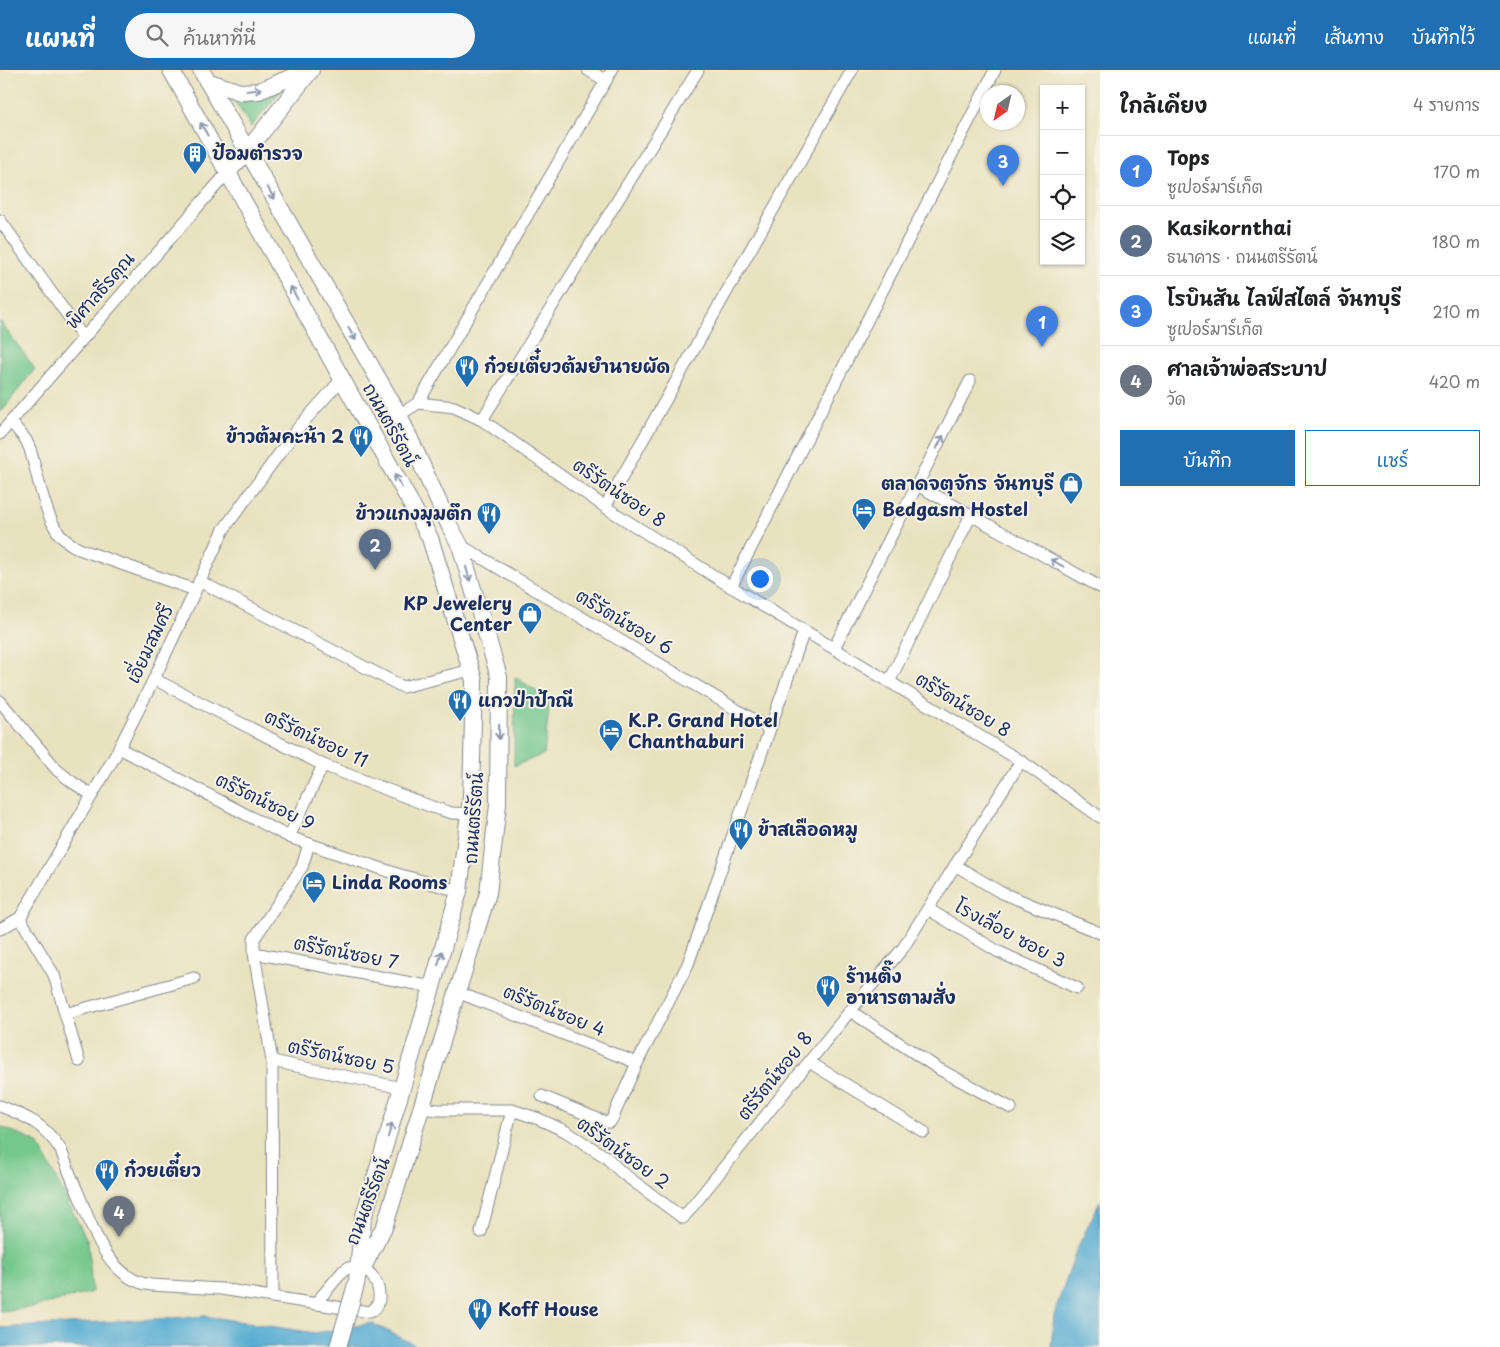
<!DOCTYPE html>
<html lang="th">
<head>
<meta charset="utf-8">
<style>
	body { margin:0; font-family:"Playpen Sans","Playpen Sans Thai",sans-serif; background:#f6f6f6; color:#202124 }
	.controls { position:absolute; right:15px; top:15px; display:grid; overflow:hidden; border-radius:0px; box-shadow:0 1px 4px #0004 }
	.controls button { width:45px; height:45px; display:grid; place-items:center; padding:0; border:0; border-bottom:1px solid #e0e0e0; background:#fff; color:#202124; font:25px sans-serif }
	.compass { position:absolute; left:980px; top:15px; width:45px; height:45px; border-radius:50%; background:#fff; box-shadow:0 1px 4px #0004; rotate:214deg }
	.you { position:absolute; left:759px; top:508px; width:18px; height:18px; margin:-12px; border:4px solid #fff; border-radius:50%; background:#1a73e8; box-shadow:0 0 0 8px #1a73e833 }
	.badge { display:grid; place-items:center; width:32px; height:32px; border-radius:50%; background:#1f6fb2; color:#fff; font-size:16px; font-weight:700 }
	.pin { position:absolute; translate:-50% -41px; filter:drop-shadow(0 1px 2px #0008) }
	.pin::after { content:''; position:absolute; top:26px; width:18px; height:15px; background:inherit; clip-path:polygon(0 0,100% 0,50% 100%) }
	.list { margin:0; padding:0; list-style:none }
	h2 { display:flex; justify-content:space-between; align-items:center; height:65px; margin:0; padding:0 20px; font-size:21px }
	h2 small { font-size:16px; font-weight:400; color:#757577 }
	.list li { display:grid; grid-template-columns:32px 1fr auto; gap:15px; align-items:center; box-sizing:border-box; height:70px; padding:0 20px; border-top:1px solid #e0e0e0 }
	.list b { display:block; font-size:19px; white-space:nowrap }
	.list p { margin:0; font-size:16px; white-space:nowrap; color:#757577 }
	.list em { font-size:16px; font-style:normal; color:#757577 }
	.actions { display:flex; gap:10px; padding:15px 20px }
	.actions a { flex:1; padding:11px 0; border:1px solid #1f6fb2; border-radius:0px; text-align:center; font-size:18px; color:#1f6fb2 }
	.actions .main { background:#1f6fb2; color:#fff }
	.icon { flex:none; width:28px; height:28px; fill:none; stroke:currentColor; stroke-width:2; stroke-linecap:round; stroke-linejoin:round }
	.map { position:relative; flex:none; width:1100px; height:1277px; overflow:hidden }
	header { display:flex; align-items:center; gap:30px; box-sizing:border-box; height:70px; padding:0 25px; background:#1f6fb2; color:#fff }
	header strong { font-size:24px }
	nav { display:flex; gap:28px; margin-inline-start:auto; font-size:18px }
	.search { width:350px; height:45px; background:#f6f6f6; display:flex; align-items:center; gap:12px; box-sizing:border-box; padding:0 18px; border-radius:28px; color:#757577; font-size:19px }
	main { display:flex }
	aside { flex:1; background:#fff }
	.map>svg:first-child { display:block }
</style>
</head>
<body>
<header>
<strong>แผนที่</strong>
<div class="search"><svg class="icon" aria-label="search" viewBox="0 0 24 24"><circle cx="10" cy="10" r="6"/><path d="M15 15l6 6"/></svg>ค้นหาที่นี่</div>
<nav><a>แผนที่</a><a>เส้นทาง</a><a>บันทึกไว้</a></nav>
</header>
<main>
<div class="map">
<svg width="1100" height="1277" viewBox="0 0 1100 1277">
	<rect width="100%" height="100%" fill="#f7f3e8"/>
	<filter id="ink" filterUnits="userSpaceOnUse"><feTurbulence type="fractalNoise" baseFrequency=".02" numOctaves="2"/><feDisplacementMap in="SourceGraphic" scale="10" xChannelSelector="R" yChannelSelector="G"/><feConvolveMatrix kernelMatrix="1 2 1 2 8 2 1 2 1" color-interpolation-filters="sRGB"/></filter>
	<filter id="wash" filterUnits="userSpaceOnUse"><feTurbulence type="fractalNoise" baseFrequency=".0096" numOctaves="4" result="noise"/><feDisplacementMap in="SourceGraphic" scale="20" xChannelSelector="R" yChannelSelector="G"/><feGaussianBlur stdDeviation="1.12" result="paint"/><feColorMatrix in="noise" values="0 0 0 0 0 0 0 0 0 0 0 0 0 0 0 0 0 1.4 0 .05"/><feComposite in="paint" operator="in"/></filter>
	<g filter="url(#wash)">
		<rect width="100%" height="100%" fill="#e9e2bf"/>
		<!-- green -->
		<g fill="#74c88c" stroke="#487c75">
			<polygon points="283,18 251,57 231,25 243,31 258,30"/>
			<polygon points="0,251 35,299 0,343"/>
			<polygon points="515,607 550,630 544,684 514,696"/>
			<polygon points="0,1056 38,1073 88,1172 92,1222 34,1237 0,1241"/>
		</g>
		<!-- water -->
		<g fill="#55acd2" stroke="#386e98">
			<polygon points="1100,1131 1100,1277 1051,1277 1054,1245 1065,1212 1076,1181"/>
			<polygon points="205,1246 315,1263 372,1253 419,1277 0,1277 0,1258"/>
		</g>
	</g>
	<g filter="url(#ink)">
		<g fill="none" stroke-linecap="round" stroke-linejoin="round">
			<defs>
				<g id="street">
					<polyline points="588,0 606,11"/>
					<polyline points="0,150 83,267"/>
					<polyline points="418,333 612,0"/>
					<polyline points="399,345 418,333 454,337 482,350 605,437 725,513 1021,691 903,878 850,941 683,1148 621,1102 606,1087 565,1061 539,1049 512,1040 438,1040 421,1038"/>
					<polyline points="482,350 698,0"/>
					<path d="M11 352 26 370 30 379C37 402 45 447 60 465 65 471 72 475 79 479L195 520"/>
					<polyline points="0,364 228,102"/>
					<polyline points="917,415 1100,517"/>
					<polyline points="605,437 852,0"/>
					<polyline points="460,475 769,659"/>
					<polyline points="199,511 403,617 471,600"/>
					<polyline points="731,517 995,0"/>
					<polyline points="834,578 970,311"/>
					<polyline points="154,609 323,695 432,737 452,743 470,744"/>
					<polyline points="889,612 971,445"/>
					<polyline points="0,631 57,700 72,712 92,725"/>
					<polyline points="119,678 289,767 397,804 459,821"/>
					<polyline points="1021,691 1100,747"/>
					<polyline points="289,767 323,695"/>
					<polyline points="955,795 1000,822 1100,863"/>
					<polyline points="928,839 997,881 1077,918"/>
					<polyline points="20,848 54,905 79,991"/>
					<polyline points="0,859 20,848 115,686 154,609 224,459 298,358 342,309"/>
					<polyline points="254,883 432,917"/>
					<polyline points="457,922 637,993"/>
					<polyline points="850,941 939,999 1011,1038"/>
					<polyline points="65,944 194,908"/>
					<polyline points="272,991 402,1018"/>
					<polyline points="809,992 924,1062"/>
					<polyline points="542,1026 605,1052 610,1052 612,1049 637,993 688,894 804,561"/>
					<path d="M0 1036C28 1047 44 1054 61 1080 67 1097 74 1114 81 1130 94 1163 111 1210 151 1215L221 1219 369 1242C384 1237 380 1216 372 1206 370 1203 366 1200 363 1198"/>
					<polyline points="481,1162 512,1040"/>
					<polyline points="273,1227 272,991 254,883 254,869 302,797 309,774"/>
					<polyline points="315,1234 343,1201 348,1198 358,1197"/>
				</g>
				<g id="secondary">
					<polyline points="171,0 430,468 474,610 471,728 459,821 432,917 363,1149 357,1210 355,1218"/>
					<polyline points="201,0 399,345 450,457 460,475 499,607 498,734 488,823 385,1155 361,1201"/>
					<polyline points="207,11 240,22 259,21 308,0"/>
					<polyline points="228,102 247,81 311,0"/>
				</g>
			</defs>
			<!-- street casing -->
			<use href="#street" stroke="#82888e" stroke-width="13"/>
			<!-- secondary casing -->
			<use href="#secondary" stroke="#82888e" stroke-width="18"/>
			<!-- street -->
			<use href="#street" stroke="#fff" stroke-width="11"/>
			<!-- secondary -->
			<use href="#secondary" stroke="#fff" stroke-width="16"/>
			<defs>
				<polyline id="secondary-bridge" points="338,1277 355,1218"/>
			</defs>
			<!-- secondary-bridge casing -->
			<use href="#secondary-bridge" stroke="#82888e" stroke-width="18" stroke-linecap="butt"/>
			<!-- secondary-bridge -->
			<use href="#secondary-bridge" stroke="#fff" stroke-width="16"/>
		</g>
		<!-- one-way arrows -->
		<defs><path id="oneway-shaft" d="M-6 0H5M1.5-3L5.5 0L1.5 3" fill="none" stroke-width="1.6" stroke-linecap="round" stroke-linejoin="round" transform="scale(1.25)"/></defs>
		<g stroke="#8d97ae">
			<use href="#oneway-shaft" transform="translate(254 20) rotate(-7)"/>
			<use href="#oneway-shaft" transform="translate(204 59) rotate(-119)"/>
			<use href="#oneway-shaft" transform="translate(271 123) rotate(60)"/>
			<use href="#oneway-shaft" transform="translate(294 223) rotate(-119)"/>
			<use href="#oneway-shaft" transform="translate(352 264) rotate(60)"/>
			<use href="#oneway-shaft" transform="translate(940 372) rotate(-63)"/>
			<use href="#oneway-shaft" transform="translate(398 411) rotate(-119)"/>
			<use href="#oneway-shaft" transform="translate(1057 493) rotate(-151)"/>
			<use href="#oneway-shaft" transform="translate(468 504) rotate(74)"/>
			<use href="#oneway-shaft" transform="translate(499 662) rotate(91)"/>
			<use href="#oneway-shaft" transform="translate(440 888) rotate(-75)"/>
			<use href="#oneway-shaft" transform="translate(390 1060) rotate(-74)"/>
		</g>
	</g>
	<!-- icons -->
	<defs>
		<symbol id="building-pin" viewBox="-11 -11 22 30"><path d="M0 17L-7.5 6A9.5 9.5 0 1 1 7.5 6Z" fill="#1f6fb2" stroke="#f7f3e8"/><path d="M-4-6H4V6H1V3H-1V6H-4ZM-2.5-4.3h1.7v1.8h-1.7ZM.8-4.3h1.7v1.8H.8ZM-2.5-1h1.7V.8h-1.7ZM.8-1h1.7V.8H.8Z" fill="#fff"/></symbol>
		<symbol id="restaurant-pin" viewBox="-11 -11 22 30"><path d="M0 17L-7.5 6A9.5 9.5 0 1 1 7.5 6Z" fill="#1f6fb2" stroke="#f7f3e8"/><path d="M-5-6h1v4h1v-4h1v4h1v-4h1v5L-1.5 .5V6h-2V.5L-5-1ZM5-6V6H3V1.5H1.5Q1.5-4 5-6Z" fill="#fff"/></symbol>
		<symbol id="shop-pin" viewBox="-11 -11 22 30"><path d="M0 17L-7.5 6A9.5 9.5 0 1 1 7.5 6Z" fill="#1f6fb2" stroke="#f7f3e8"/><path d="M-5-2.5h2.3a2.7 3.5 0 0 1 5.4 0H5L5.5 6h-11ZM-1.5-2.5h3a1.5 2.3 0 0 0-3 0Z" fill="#fff"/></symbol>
		<symbol id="hotel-pin" viewBox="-11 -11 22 30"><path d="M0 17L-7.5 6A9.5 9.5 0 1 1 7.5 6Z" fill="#1f6fb2" stroke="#f7f3e8"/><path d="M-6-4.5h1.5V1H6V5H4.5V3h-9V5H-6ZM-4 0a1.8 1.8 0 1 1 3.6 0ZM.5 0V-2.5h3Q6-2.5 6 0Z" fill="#fff"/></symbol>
	</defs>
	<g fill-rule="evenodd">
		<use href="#building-pin" x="181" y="70" width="28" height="38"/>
		<use href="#restaurant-pin" x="453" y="283" width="28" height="38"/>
		<use href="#restaurant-pin" x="347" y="353" width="28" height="38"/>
		<use href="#shop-pin" x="1057" y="400" width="28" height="38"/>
		<use href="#hotel-pin" x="850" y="426" width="28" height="38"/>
		<use href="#restaurant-pin" x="475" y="430" width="28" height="38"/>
		<use href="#shop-pin" x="516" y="530" width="28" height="38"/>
		<use href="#restaurant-pin" x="446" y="617" width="28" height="38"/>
		<use href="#hotel-pin" x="597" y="647" width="28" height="38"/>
		<use href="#restaurant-pin" x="727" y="746" width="28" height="38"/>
		<use href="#hotel-pin" x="300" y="799" width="28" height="38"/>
		<use href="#restaurant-pin" x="814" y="903" width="28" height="38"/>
		<use href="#restaurant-pin" x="93" y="1087" width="28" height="38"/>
		<use href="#restaurant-pin" x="466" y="1226" width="28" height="38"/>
	</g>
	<g text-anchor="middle" stroke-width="4" stroke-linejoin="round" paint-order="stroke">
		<!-- poi labels -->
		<g font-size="18" font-weight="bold" fill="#1b2f5e" stroke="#f7f3e8" text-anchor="start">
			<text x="212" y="90">ป้อมตำรวจ</text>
			<text x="484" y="303">ก๋วยเตี๋ยวต้มยำนายผัด</text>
			<text x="344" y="373" text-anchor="end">ข้าวต้มคะน้า 2</text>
			<text x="1054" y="420" text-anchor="end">ตลาดจตุจักร จันทบุรี</text>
			<text x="882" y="446">Bedgasm Hostel</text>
			<text x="472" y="450" text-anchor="end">ข้าวแกงมุมตึก</text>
			<text x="512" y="540" text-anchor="end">KP Jewelery<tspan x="512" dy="21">Center</tspan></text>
			<text x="478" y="637">แกวป่าป้าณี</text>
			<text x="628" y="657">K.P. Grand Hotel<tspan x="628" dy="21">Chanthaburi</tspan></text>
			<text x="758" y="766">ข้าสเลือดหมู</text>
			<text x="332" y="819">Linda Rooms</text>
			<text x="846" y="913">ร้านติ๊ง<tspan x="846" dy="21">อาหารตามสั่ง</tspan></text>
			<text x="124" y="1107">ก๋วยเตี๋ยว</text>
			<text x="498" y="1246">Koff House</text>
		</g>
		<!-- street labels -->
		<g font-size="18" fill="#1b2f5e" stroke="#f7f3e8">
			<text transform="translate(100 221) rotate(-49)" y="6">พิศาลธีรคุณ</text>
			<text transform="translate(390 355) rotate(61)" y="6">ถนนตรีรัตน์</text>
			<text transform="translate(619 423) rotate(34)" y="6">ตรีรัตน์ซอย 8</text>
			<text transform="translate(624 552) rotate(31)" y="6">ตรีรัตน์ซอย 6</text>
			<text transform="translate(150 574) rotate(-65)" y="6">เอี่ยมสมศรี</text>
			<text transform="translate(963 635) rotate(31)" y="6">ตรีรัตน์ซอย 8</text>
			<text transform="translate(316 669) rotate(25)" y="6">ตรีรัตน์ซอย 11</text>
			<text transform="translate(265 732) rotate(26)" y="6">ตรีรัตน์ซอย 9</text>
			<text transform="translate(474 748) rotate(-86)" y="6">ถนนตรีรัตน์</text>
			<text transform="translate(1010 864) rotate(28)" y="6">โรงเลื่อย ซอย 3</text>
			<text transform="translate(346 883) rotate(11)" y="6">ตรีรัตน์ซอย 7</text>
			<text transform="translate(554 941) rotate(22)" y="6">ตรีรัตน์ซอย 4</text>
			<text transform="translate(341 987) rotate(12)" y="6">ตรีรัตน์ซอย 5</text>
			<text transform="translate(775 1006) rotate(-51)" y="6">ตรีรัตน์ซอย 8</text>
			<text transform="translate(623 1083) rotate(36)" y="6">ตรีรัตน์ซอย 2</text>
			<text transform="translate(368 1131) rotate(-69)" y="6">ถนนตรีรัตน์</text>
		</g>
	</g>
</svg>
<div class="controls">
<button>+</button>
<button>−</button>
<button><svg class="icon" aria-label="locate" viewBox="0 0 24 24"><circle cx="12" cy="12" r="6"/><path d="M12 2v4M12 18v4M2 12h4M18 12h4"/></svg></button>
<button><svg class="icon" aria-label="layers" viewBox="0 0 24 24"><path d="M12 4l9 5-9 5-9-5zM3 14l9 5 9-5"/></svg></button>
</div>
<svg class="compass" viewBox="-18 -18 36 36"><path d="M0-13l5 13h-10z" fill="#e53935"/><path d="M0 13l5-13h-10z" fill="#757577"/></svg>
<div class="you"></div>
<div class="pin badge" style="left:1042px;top:277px;background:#3f7fe0">1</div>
<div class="pin badge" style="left:375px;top:500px;background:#5c6f8a">2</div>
<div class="pin badge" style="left:1003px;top:116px;background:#3f7fe0">3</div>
<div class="pin badge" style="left:119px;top:1167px;background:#6b7280">4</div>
</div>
<aside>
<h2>ใกล้เคียง<small>4 รายการ</small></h2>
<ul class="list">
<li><span class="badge" style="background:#3f7fe0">1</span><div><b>Tops</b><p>ซูเปอร์มาร์เก็ต</p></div><em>170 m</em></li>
<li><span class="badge" style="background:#5c6f8a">2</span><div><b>Kasikornthai</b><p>ธนาคาร · ถนนตรีรัตน์</p></div><em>180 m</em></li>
<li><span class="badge" style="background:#3f7fe0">3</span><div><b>โรบินสัน ไลฟ์สไตล์ จันทบุรี</b><p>ซูเปอร์มาร์เก็ต</p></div><em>210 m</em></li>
<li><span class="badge" style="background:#6b7280">4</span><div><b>ศาลเจ้าพ่อสระบาป</b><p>วัด</p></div><em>420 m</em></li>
</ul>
<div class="actions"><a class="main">บันทึก</a><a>แชร์</a></div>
</aside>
</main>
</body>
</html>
